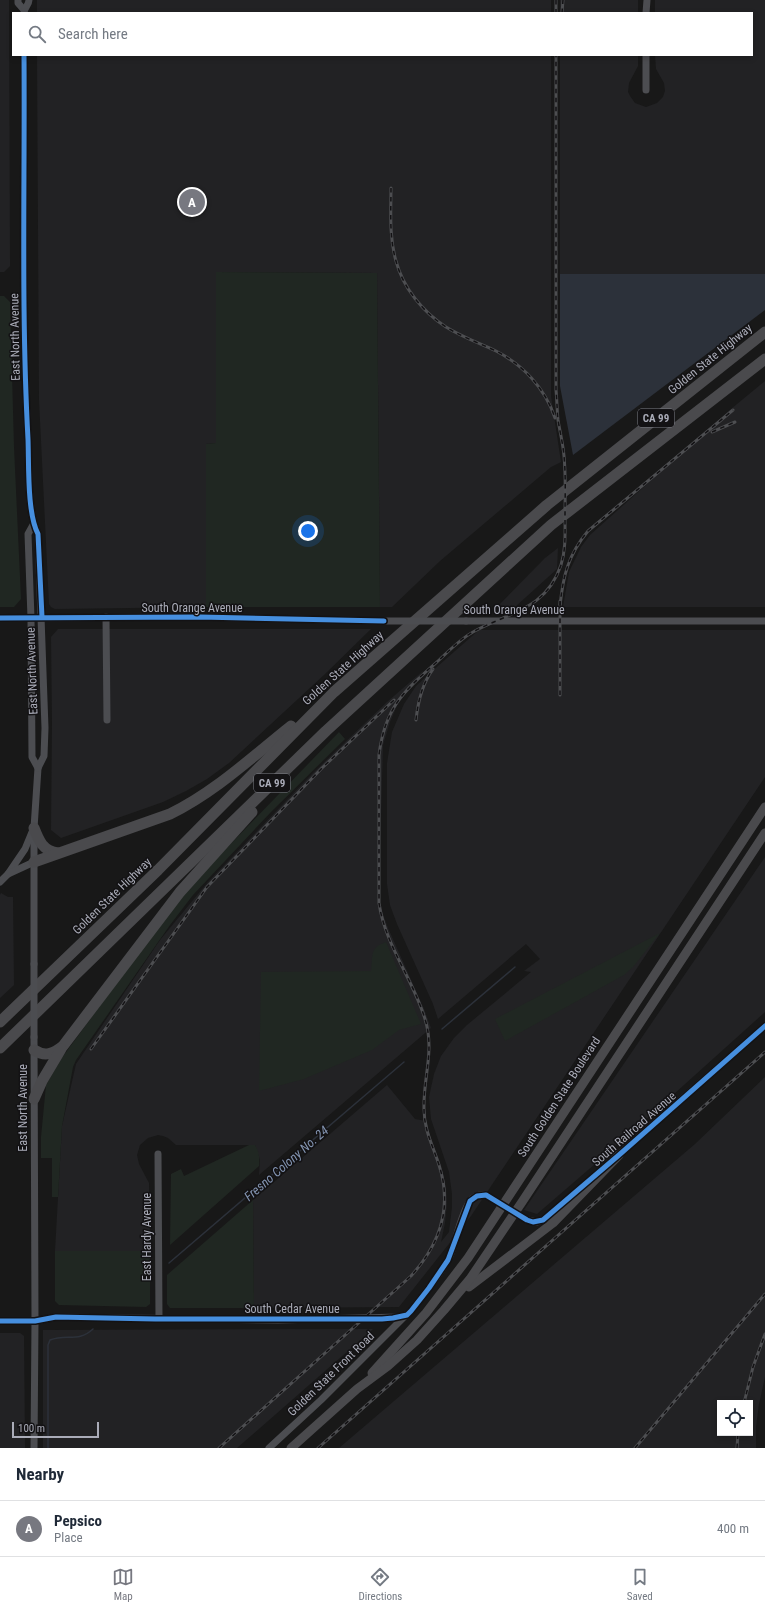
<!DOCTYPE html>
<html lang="en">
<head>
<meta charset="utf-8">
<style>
	body { margin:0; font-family:"Roboto Condensed",sans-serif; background:#f2f2f3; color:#1f2937 }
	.controls { position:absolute; right:12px; bottom:12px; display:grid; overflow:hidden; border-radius:0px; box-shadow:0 2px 6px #0003 }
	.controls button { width:36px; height:36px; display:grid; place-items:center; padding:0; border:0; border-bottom:1px solid #e0e1e3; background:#fff; color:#1f2937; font:20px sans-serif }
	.scale { position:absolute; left:12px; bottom:10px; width:87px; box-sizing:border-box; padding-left:4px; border:2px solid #aaacb8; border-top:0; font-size:11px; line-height:14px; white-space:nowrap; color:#aaacb8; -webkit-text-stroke:3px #131214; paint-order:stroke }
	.you { position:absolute; left:308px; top:531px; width:14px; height:14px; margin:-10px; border:3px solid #fff; border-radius:50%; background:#1a73e8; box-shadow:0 0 0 6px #1a73e833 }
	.badge { display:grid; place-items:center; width:26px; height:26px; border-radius:50%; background:#777880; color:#fff; font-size:13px; font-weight:700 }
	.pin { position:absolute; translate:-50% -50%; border:2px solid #fff; box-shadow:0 1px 4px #0006 }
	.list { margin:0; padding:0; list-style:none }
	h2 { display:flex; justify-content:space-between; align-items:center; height:52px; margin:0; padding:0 16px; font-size:17px }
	h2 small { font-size:13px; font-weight:400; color:#747a83 }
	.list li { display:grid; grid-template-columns:26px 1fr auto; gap:12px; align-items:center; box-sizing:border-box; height:56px; padding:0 16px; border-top:1px solid #e0e1e3 }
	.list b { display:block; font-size:15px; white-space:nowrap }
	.list p { margin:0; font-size:13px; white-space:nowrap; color:#747a83 }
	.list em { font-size:13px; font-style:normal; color:#747a83 }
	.icon { flex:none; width:22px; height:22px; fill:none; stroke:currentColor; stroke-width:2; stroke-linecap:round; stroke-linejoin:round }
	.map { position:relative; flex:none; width:765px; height:1448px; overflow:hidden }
	.search { position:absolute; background:#fff; box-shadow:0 2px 6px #0003; left:12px; right:12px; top:12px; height:44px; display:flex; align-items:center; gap:10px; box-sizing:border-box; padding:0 14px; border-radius:0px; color:#747a83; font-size:15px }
	.sheet { height:108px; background:#fff }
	nav { display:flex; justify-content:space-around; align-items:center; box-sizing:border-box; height:56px; border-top:1px solid #e0e1e3; background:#fff; font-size:11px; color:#747a83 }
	nav a { display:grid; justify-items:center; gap:2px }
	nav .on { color:#777880 }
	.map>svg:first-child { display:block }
</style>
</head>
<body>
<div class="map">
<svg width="765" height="1448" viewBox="0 0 765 1448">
	<rect width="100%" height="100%" fill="#181818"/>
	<!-- built -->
	<g fill="#222224" fill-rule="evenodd">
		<polygon points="0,0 9,0 10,266 4,272 0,272"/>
		<rect x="37" y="0" width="514" height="13"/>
		<rect x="560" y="0" width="78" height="13"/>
		<polygon points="655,0 765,0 765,274 560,274 560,55 638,55 638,66 629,83 628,92 630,96 635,103 646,107 657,103 663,97 665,91 664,83 656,69 655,55 752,55 752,13 655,13"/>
		<polygon points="37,55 551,55 551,396 561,462 551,467 440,561 392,607 380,607 377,273 216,272 216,443 206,444 206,607 55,609 51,607 49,604 39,400"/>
		<polygon points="765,381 765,607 563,607 569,572 581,547 590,535 731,409"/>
		<polygon points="558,548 557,569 515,607 497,607 545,558"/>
		<polygon points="58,629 371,629 325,674 229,763 207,779 186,791 163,802 61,838 51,830 52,723 51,637"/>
		<polygon points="479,630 765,630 765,777 471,1216 399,1307 254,1308 253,1200 387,1085 415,1119 426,1121 431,1139 441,1165 446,1188 447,1203 445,1223 441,1242 449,1232 452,1207 452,1194 449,1172 431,1119 429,1097 434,1074 441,1056 454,1038 467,1025 531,972 524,971 540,959 526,944 438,1019 433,1004 397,924 390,905 387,884 387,763 392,732 404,704 416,686 430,673"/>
		<polygon points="424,670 406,690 399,701 390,722 383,745 379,886 380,906 388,928 424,1009 431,1028 259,1175 260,1160 255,1145 176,1145 168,1138 163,1136 158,1135 148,1138 140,1145 137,1155 139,1164 149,1183 150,1251 55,1251 62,1126 76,1064 160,940 208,882 312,774 387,702"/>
		<polygon points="765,857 765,1012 624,1139 537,1214 524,1210"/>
		<polygon points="1,893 8,897 13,897 14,985 0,998 0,895"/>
		<path d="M765 1077V1377L759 1404 756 1427V1448H339L695 1144ZM720 1403H750V1433H720Z"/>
		<polygon points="373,1329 237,1448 43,1448 43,1330"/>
		<polygon points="0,1333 20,1333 24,1336 25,1448 0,1448"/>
	</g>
	<!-- green -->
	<g fill="#202722">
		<polygon points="216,272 377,273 380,607 206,607 206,444 216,443"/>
		<polygon points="0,296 4,296 10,302 14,447 21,599 14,607 0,607"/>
		<polygon points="339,732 345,739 271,812 193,895 170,925 76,1060 73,1067 62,1126 58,1197 52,1197 52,1158 41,1158 41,1137 46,1085 61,1059 163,920 188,888"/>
		<polygon points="660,933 633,967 624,975 505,1041 495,1019"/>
		<path d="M386 942 421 1024 399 1030 372 1050 304 1079 259 1091 261 972 371 971C373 956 369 948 386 942Z"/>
		<path d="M249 1145H255C259 1151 260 1159 259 1166L170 1245 171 1174 181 1169 184 1176Z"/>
		<polygon points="253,1200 254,1308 170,1308 167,1304 167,1275"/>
		<polygon points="55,1251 150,1251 150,1304 146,1307 59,1305 55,1301"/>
	</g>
	<!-- water -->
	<polygon fill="#2c313a" points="560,274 765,274 765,310 573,455 560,386"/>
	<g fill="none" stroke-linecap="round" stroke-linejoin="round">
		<!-- stream -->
		<g stroke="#2c313a" stroke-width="1.5">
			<polyline points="442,1029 515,967"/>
			<polyline points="169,1263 404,1062"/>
			<path d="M48 1448V1345L50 1340C66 1333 78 1343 93 1329"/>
		</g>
		<!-- minor -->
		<g stroke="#4c4d51" stroke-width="7">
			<polyline points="18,0 18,3 24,10"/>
			<path d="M24 13C24 8 29 5 29 0"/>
			<polyline points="646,13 647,0"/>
			<path d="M24 55C25 183 21 311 28 439 29 465 27 513 38 534L45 728 44 756 38 768 34 828V964"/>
			<polyline points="646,90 646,55"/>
			<polyline points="33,525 28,534 31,618 32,757 38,768"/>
			<polyline points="106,617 107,720"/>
			<polyline points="0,618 200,617 384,621"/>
			<polyline points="466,621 765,621"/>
			<polyline points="8,874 25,849 32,832"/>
			<polyline points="0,882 8,874 34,862"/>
			<polyline points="158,1154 159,1319"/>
			<polyline points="615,1158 765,1026"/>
			<path d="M0 1321H35L56 1317 278 1320 399 1317 407 1315 411 1311C424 1293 440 1276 450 1256 456 1241 461 1213 470 1201 474 1196 480 1194 486 1195L527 1220 537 1222 547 1218 585 1185"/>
			<polyline points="34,1448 35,1321 34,1037"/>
			<polyline points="269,1448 321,1400 406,1315"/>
		</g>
		<!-- major -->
		<g stroke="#4a4a4d" stroke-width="9">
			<polyline points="469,1287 553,1223 619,1155"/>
			<polyline points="372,1373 426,1313 468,1258 765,807"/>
			<polyline points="291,1448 357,1389 388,1366 417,1340 444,1310 470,1279 522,1202 765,833"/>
		</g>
		<!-- highway -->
		<g stroke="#4a4a4d" stroke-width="11">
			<path d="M34 828C39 841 43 851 58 853"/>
			<path d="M34 862 170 814C215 792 252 757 291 726"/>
			<polyline points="0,1022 158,870 334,692 547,505 765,332"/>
			<polyline points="0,1048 326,731 551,525 765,359"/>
			<path d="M34 1050C45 1057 53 1054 63 1046L180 892 252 812"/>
			<polyline points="34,1099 42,1081 61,1049"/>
		</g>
		<defs>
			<g id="rail">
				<polyline points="556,0 556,13"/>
				<polyline points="562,13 563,0"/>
				<path d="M391 188C391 212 389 237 396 261 403 288 423 312 446 327 462 337 479 343 496 351 523 365 545 388 555 418"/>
				<polyline points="712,432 735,422"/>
				<path d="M560 606C563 576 568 555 588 531L733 410"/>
				<polyline points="560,695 560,601"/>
				<path d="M416 720C418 701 422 684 433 669"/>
				<polyline points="91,1049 207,887 322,768 394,700"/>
				<polyline points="744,1403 753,1367 765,1334"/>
				<path d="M219 1448 411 1276C440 1244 453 1208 439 1165 433 1146 424 1130 424 1109 423 1077 435 1051 425 1019 413 979 385 945 379 903V755C385 707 404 691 438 661 449 651 460 639 473 632 509 612 546 610 561 565 566 549 565 533 565 517 565 497 566 476 564 456 563 444 560 432 558 420 557 410 557 400 556 390V55"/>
				<polyline points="318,1448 765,1052"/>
				<polyline points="635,1448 765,1294"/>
				<polyline points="737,1448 738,1433"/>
			</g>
		</defs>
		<!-- rail casing -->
		<use href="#rail" stroke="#4d4e51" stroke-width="3"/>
		<!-- rail -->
		<use href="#rail" stroke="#131214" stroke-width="1.5" stroke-dasharray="4.5" stroke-linecap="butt"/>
		<!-- minor-bridge -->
		<g stroke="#4c4d51" stroke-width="7">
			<polyline points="384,621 466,621"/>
			<polyline points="34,964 34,1037"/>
		</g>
		<defs>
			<g id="cycleway">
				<path d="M24 55C25 183 21 311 28 439 29 465 27 513 38 534L42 617"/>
				<polyline points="0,618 200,617 384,621"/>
				<polyline points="0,1321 35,1321 56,1317 155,1319 382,1319 393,1318 407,1315 411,1311 429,1288 448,1260 470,1201 477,1196 486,1195 527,1220 533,1222 543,1220 619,1155 765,1026"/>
			</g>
		</defs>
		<!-- cycleway casing -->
		<use href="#cycleway" stroke="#131214" stroke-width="8"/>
		<!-- cycleway -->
		<use href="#cycleway" stroke="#468fdf" stroke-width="5"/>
	</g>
	<g text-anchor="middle" stroke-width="3" stroke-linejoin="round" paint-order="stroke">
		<!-- shield labels -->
		<g fill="#131214" stroke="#7d7e87" stroke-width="1">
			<rect x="638" y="409" width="36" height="18" rx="3"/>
			<rect x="254" y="774" width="36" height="18" rx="3"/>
		</g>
		<g font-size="11" font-weight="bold" fill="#aaacb8">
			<text x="656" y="422">CA 99</text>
			<text x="272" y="787">CA 99</text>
		</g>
		<!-- street labels -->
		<g font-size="12" fill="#aaacb8" stroke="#131214">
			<text transform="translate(15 337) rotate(-91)" y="4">East North Avenue</text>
			<text transform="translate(710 359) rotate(-39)" y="4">Golden State Highway</text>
			<text x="192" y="612">South Orange Avenue</text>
			<text x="514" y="614">South Orange Avenue</text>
			<text transform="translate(343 668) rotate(-42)" y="4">Golden State Highway</text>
			<text transform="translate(32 671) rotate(-92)" y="4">East North Avenue</text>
			<text transform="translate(112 896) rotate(-44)" y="4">Golden State Highway</text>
			<text transform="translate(559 1097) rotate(-57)" y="4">South Golden State Boulevard</text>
			<text transform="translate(23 1108) rotate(-90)" y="4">East North Avenue</text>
			<text transform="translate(634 1129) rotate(-41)" y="4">South Railroad Avenue</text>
			<text transform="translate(147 1237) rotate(-90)" y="4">East Hardy Avenue</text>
			<text x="292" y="1313">South Cedar Avenue</text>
			<text transform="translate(331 1374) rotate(-44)" y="4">Golden State Front Road</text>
		</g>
		<!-- water labels -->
		<g font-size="13" font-style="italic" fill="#8394b1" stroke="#131214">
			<text transform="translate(286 1163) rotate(-41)" y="5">Fresno Colony No. 24</text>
		</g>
	</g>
</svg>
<div class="controls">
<button><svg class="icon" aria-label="locate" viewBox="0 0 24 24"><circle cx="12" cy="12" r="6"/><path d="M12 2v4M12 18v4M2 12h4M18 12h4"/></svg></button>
</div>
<div class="scale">100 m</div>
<div class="you"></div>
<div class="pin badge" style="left:192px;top:202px">A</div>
<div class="search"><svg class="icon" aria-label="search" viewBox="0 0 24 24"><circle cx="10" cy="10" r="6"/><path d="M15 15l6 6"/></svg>Search here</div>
</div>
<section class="sheet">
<h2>Nearby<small></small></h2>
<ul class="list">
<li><span class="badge">A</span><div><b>Pepsico</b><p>Place</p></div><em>400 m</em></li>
</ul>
</section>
<nav>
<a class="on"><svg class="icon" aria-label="map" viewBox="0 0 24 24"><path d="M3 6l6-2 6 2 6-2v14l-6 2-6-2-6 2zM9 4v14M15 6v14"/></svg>Map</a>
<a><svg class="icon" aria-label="directions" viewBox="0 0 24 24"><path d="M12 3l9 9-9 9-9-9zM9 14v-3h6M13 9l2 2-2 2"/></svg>Directions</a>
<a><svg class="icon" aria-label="saved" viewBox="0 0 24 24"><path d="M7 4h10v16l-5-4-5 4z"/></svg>Saved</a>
</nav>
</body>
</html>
